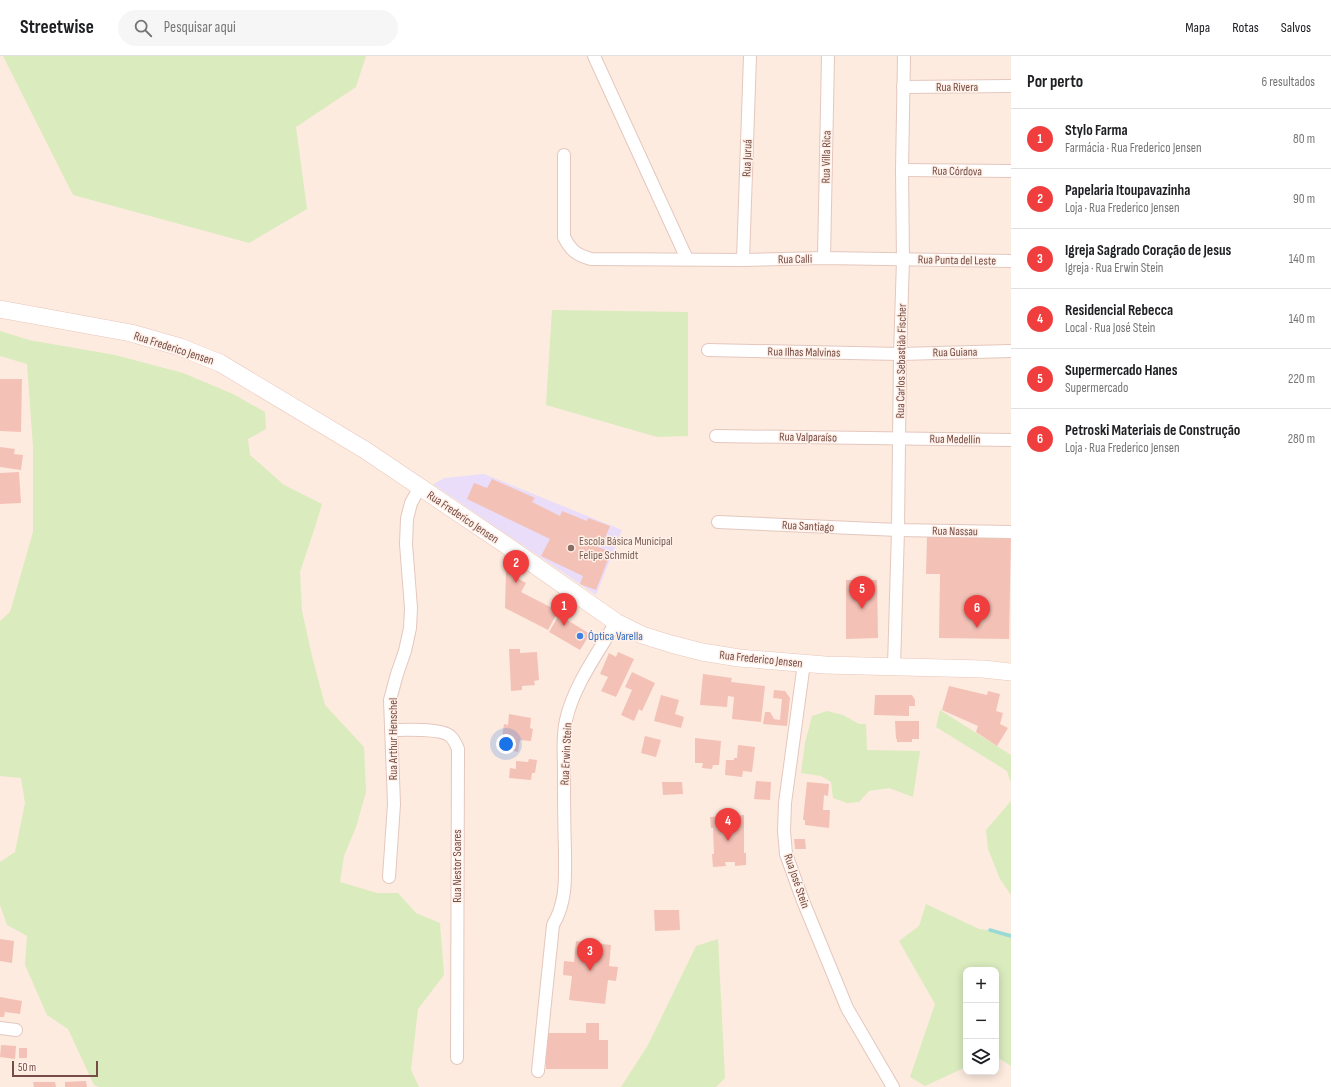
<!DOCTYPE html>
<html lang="pt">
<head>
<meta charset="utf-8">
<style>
	body { margin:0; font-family:"Sofia Sans Condensed",sans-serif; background:#f6f6f6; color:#202124 }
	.controls { position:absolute; right:12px; bottom:12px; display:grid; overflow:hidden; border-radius:8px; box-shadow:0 2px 10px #0003 }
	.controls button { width:36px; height:36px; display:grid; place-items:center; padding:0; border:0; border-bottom:1px solid #e0e0e0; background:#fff; color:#202124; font:20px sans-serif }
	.scale { position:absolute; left:12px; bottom:10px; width:86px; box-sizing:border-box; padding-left:4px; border:2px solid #754c46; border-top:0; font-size:11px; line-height:14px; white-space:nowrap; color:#754c46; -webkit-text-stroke:3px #fff0e7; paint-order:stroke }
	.you { position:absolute; left:506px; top:688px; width:14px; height:14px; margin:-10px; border:3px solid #fff; border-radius:50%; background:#1a73e8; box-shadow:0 0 0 6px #1a73e833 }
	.badge { display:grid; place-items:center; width:26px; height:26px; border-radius:50%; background:#ef3e3d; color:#fff; font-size:13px; font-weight:700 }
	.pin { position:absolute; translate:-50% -33px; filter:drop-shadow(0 1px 2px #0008) }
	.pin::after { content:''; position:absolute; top:21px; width:14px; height:12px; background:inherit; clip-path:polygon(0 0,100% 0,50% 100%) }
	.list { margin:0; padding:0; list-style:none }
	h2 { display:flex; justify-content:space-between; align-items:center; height:52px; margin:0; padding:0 16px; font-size:17px }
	h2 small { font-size:13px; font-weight:400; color:#757577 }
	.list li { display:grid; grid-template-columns:26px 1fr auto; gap:12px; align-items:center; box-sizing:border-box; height:60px; padding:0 16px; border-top:1px solid #e0e0e0 }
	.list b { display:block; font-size:15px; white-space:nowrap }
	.list p { margin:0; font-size:13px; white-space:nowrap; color:#757577 }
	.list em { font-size:13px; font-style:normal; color:#757577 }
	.icon { flex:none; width:22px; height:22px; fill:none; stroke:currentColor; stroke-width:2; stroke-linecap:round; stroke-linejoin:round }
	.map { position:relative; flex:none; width:1011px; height:1031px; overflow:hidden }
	header { display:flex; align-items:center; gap:24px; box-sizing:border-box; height:56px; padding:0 20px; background:#fff; border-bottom:1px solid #e0e0e0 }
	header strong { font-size:19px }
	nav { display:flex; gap:22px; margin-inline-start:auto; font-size:14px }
	.search { width:280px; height:36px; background:#f6f6f6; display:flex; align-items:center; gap:10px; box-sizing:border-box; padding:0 14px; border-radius:22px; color:#757577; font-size:15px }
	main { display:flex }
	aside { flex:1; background:#fff }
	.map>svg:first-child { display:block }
</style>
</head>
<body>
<header>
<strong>Streetwise</strong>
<div class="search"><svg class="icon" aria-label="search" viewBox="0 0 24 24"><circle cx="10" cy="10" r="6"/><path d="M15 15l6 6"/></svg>Pesquisar aqui</div>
<nav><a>Mapa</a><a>Rotas</a><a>Salvos</a></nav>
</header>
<main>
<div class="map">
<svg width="1011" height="1031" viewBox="0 0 1011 1031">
	<rect width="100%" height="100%" fill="#fdebdf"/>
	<!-- education -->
	<polygon fill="#e9ddf9" points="484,418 622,474 596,539 433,428 445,422"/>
	<!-- green -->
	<g fill="#daebbe">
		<polygon points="3,0 366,0 356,31 296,71 307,153 249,187 73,139"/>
		<polygon points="552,254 688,256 688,380 657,381 546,349"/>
		<polygon points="0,275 29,284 115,299 183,317 233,338 265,356 266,373 248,383 250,399 284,429 322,448 315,471 300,516 302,555 312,600 325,649 364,691 366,736 356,771 344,800 340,826 377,837 398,837 416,857 440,867 444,919 418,953 411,1014 419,1031 99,1031 94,1029 68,973 47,959 25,909 27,880 7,869 0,849 0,806 15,796 25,747 21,722 0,720 0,565 10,556 33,476 33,391 27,308 0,300"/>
		<polygon points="940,654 1011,699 1011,727 1007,715 936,671"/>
		<polygon points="827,655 843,659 859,668 866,668 867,694 920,695 913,741 889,732 869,735 859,746 847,747 833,742 831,726 821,720 801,717 805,687 812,660"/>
		<polygon points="1011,745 1011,839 1000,823 988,793 986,774"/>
		<polygon points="926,848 979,873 1011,877 1011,1010 1000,1003 996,1004 996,914 966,914 966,1011 925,1030 910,1021 935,948 899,885 919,870"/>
		<polygon points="718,883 725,1022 716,1031 621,1031 648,989 696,890"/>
	</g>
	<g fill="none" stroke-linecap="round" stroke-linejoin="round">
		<!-- stream -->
		<polyline stroke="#99dad6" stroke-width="3.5" points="990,874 1011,880"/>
	</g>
	<!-- building -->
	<g fill="#f4c1b6">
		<polygon points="0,323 22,323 21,376 0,375"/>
		<polygon points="0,391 15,393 14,398 23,399 21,414 0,411"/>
		<polygon points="19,416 21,447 0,448 0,417"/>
		<polygon points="492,423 535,442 532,446 560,460 562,455 587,465 588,462 610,470 604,484 596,481 593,489 611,496 596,534 580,528 583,520 541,500 550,483 467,443 474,427 487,432"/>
		<polygon points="927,480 1011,482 1009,583 939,582 940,518 926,518"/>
		<polygon points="506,516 526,527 521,536 558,555 548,574 505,552"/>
		<polygon points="846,524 877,524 878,582 846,583"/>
		<polygon points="559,559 590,578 580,594 549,576"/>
		<polygon points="509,593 520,593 520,597 537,596 539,624 534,625 535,629 522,630 522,634 511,635"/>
		<polygon points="618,596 634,603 616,641 601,635 608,621 600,618 609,597 616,601"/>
		<polygon points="632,616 655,627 642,655 639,653 634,665 621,659 632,634 625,631"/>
		<polygon points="703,618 732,622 731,626 765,630 761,666 732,663 734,641 728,640 727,651 700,649"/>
		<polygon points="949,630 987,639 988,635 1000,638 996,655 1003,657 1000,668 1008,672 997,690 976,676 978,670 942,654"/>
		<polygon points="774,634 785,635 790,642 787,670 763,668 765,656 770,656 774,663 780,664 782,643 773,642"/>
		<polygon points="661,639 679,644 675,658 684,661 681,672 654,665"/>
		<polygon points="875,639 912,639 915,644 915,650 909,650 909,660 874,659"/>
		<polygon points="509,658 531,662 530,672 533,673 531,685 520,684 518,696 509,694 511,682 502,681 504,668 508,669"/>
		<polygon points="895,665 919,665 919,683 912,683 912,686 897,686 897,683 896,683"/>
		<polygon points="645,680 661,684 656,701 641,697"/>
		<polygon points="695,682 721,685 719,709 713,709 712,713 702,712 703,707 695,707"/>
		<polygon points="738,689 755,691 752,716 743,715 742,721 725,719 726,704 734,704 734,702 737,702"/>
		<polygon points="529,703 537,704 535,717 532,717 531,724 509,722 510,712 516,713 516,705 528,706"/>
		<polygon points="756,725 771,726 770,744 754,743"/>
		<polygon points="662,726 682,726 683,738 663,739"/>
		<polygon points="807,726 829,728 828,740 824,739 823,754 830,754 829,772 805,769 805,764 803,764"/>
		<polygon points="744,759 744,797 746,797 746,809 735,810 735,806 725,806 726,810 713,811 712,798 714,798 713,772 711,772 710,761 722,760 722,764 732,764 732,760"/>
		<polygon points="794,783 805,783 806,793 795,793"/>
		<polygon points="654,854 679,854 680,874 655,875"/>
		<polygon points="0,883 14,885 12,907 0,905"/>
		<polygon points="576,885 611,889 609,910 618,911 616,925 608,924 605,948 569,944 572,920 563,919 564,905 574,906"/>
		<polygon points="0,941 22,945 20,958 5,956 4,961 0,961"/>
		<polygon points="586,967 599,967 599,984 608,984 608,1013 546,1013 546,977 586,977"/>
		<polygon points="1,989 16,990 15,1003 0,1001"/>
		<rect x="19" y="992" width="8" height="10"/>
		<polygon points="86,1025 87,1031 65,1031 65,1026"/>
		<polygon points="33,1026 55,1026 56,1031 34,1031"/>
	</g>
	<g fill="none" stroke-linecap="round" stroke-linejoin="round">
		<defs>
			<g id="minor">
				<polyline points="594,0 687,203"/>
				<polyline points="903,31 1011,30"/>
				<path d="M564 99V181C571 195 577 199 591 203L743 204 824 202 1011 205"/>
				<polyline points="902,114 1011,115"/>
				<polyline points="824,202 828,0"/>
				<polyline points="743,204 750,0"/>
				<polyline points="708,294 900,298 1011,295"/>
				<polyline points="716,380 1011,384"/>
				<polyline points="718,466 898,474 1011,476"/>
				<polyline points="804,607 785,747 784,775 786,798 803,845 847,952 893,1031"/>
				<polyline points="894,610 898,474 900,298 903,204 902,114 904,0"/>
				<path d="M391 674C404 674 441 672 450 680 454 683 456 688 458 693L457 1002"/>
				<polyline points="389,821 394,748 390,644 397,618 405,595 410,572 411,552 406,488 407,463 411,447 420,431"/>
				<polyline points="0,972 16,974"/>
				<path d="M538 1015 553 869C567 845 565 822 565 795 564 769 564 742 564 716 564 699 562 681 566 664 574 629 598 597 616 566"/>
			</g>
			<polyline id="secondary" points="0,253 131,277 180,291 220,307 365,394 506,489 616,566 642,579 671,588 702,596 739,602 825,609 983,613 1011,616"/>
		</defs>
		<!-- minor casing -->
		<use href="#minor" stroke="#e4c7be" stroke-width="14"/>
		<!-- secondary casing -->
		<use href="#secondary" stroke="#e9c6bb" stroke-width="18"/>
		<!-- minor -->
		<use href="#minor" stroke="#fff" stroke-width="12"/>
		<!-- secondary -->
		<use href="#secondary" stroke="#fff" stroke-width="17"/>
	</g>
	<!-- markers -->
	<circle fill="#8d6e63" stroke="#fff0e7" stroke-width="1.5" cx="571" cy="492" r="4"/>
	<circle fill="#3f7fe0" stroke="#fff0e7" stroke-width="1.5" cx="580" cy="580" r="4"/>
	<g text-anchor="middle" stroke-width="3" stroke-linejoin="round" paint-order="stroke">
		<!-- street labels -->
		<g font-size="12" fill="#754c46" stroke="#fff0e7">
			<text x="957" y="35">Rua Rivera</text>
			<text transform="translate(826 101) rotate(-89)" y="4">Rua Villa Rica</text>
			<text transform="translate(747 102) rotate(-88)" y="4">Rua Juruá</text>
			<text transform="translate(957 115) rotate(1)" y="4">Rua Córdova</text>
			<text transform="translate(795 203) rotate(-1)" y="4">Rua Calli</text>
			<text transform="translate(957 204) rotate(1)" y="4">Rua Punta del Leste</text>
			<text transform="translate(174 292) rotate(18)" y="4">Rua Frederico Jensen</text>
			<text transform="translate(804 296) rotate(1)" y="4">Rua Ilhas Malvinas</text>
			<text transform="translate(955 296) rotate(-1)" y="4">Rua Guiana</text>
			<text transform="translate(901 305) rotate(-89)" y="4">Rua Carlos Sebastião Fischer</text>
			<text transform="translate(808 381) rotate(1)" y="4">Rua Valparaíso</text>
			<text transform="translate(955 383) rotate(1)" y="4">Rua Medellin</text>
			<text transform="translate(463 461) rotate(34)" y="4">Rua Frederico Jensen</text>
			<text transform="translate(808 470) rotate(3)" y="4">Rua Santiago</text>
			<text transform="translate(955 475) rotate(1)" y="4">Rua Nassau</text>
			<text transform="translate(761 603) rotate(6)" y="4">Rua Frederico Jensen</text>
			<text transform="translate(393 683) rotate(-90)" y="4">Rua Arthur Henschel</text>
			<text transform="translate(566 698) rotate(-87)" y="4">Rua Erwin Stein</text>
			<text transform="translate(457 810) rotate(-90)" y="4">Rua Nestor Soares</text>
			<text transform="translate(797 825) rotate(71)" y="4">Rua José Stein</text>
		</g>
		<!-- education labels -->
		<g font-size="12" fill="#785e54" stroke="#fff0e7" text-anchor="start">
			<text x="579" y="489">Escola Básica Municipal<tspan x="579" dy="14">Felipe Schmidt</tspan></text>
		</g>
		<!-- shop labels -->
		<g font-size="12" fill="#366cbe" stroke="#fff0e7" text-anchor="start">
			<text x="588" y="584">Óptica Varella</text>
		</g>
	</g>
</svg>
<div class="controls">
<button>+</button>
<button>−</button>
<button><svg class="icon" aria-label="layers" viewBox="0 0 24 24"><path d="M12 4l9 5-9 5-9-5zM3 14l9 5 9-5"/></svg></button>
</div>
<div class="scale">50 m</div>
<div class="you"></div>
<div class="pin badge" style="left:564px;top:570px">1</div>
<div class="pin badge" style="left:516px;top:527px">2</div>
<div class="pin badge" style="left:590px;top:915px">3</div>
<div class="pin badge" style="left:728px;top:785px">4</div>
<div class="pin badge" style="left:862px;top:553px">5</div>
<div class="pin badge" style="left:977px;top:572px">6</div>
</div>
<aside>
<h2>Por perto<small>6 resultados</small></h2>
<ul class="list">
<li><span class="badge">1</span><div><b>Stylo Farma</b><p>Farmácia · Rua Frederico Jensen</p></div><em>80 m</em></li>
<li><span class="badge">2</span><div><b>Papelaria Itoupavazinha</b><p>Loja · Rua Frederico Jensen</p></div><em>90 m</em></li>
<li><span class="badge">3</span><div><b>Igreja Sagrado Coração de Jesus</b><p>Igreja · Rua Erwin Stein</p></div><em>140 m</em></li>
<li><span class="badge">4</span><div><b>Residencial Rebecca</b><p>Local · Rua José Stein</p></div><em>140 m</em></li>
<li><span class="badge">5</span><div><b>Supermercado Hanes</b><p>Supermercado</p></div><em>220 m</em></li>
<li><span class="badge">6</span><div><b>Petroski Materiais de Construção</b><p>Loja · Rua Frederico Jensen</p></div><em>280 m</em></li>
</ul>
</aside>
</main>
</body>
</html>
